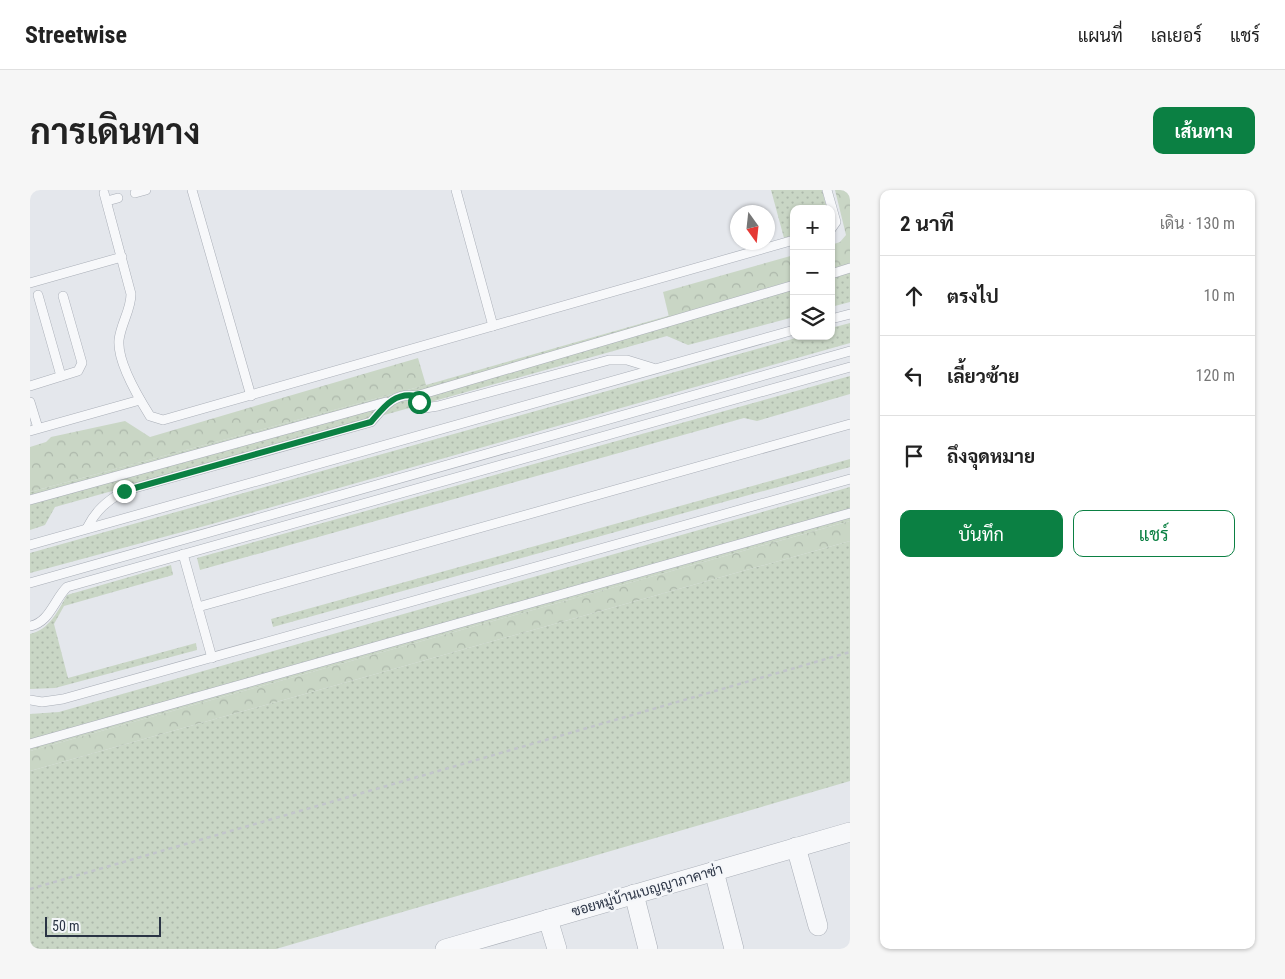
<!DOCTYPE html>
<html lang="th">
<head>
<meta charset="utf-8">
<style>
	body { margin:0; font-family:"Roboto Condensed",Sarabun,sans-serif; background:#f6f6f6; color:#222 }
	.controls { position:absolute; right:15px; top:15px; display:grid; overflow:hidden; border-radius:10px; box-shadow:0 1px 4px #0004 }
	.controls button { width:45px; height:45px; display:grid; place-items:center; padding:0; border:0; border-bottom:1px solid #e0e0e0; background:#fff; color:#222; font:25px sans-serif }
	.compass { position:absolute; left:700px; top:15px; width:45px; height:45px; border-radius:50%; background:#fff; box-shadow:0 1px 4px #0004; rotate:165deg }
	.scale { position:absolute; left:15px; bottom:12px; width:116px; box-sizing:border-box; padding-left:5px; border:2px solid #2b3445; border-top:0; font-size:14px; line-height:18px; white-space:nowrap; color:#2b3445; -webkit-text-stroke:4px #f4f6f9; paint-order:stroke }
	.stop { position:absolute; width:15px; height:15px; margin:-11px; border:4px solid #0b8043; border-radius:50%; background:#fff }
	.stop.end { background:#0b8043; border-color:#fff; box-shadow:0 1px 5px #0008 }
	.list { margin:0; padding:0; list-style:none }
	h2 { display:flex; justify-content:space-between; align-items:center; height:65px; margin:0; padding:0 20px; font-size:21px }
	h2 small { font-size:16px; font-weight:400; color:#767676 }
	.list li { display:grid; grid-template-columns:32px 1fr auto; gap:15px; align-items:center; box-sizing:border-box; height:80px; padding:0 20px; border-top:1px solid #e0e0e0 }
	.list b { display:block; font-size:19px; white-space:nowrap }
	.list em { font-size:16px; font-style:normal; color:#767676 }
	.actions { display:flex; gap:10px; padding:15px 20px }
	.actions a { flex:1; padding:11px 0; border:1px solid #0b8043; border-radius:10px; text-align:center; font-size:18px; color:#0b8043 }
	.actions .main { background:#0b8043; color:#fff }
	.icon { flex:none; width:28px; height:28px; fill:none; stroke:currentColor; stroke-width:2; stroke-linecap:round; stroke-linejoin:round }
	.map { position:relative; flex:none; width:820px; height:759px; overflow:hidden; border-radius:10px }
	header { display:flex; align-items:center; gap:30px; box-sizing:border-box; height:70px; padding:0 25px; background:#fff; border-bottom:1px solid #e0e0e0 }
	header strong { font-size:24px }
	nav { display:flex; gap:28px; margin-inline-start:auto; font-size:18px }
	.intro { display:flex; align-items:center; justify-content:space-between; box-sizing:border-box; height:120px; padding:0 30px }
	h1 { margin:0; font-size:35px }
	.button { padding:12px 22px; border-radius:10px; background:#0b8043; color:#fff; font-size:18px; font-weight:700 }
	main { display:flex; gap:30px; padding:0 30px }
	aside { flex:1; background:#fff; border-radius:10px; box-shadow:0 1px 4px #0004 }
	.map>svg:first-child { display:block }
</style>
</head>
<body>
<header>
<strong>Streetwise</strong>
<nav><a>แผนที่</a><a>เลเยอร์</a><a>แชร์</a></nav>
</header>
<div class="intro"><h1>การเดินทาง</h1><a class="button">เส้นทาง</a></div>
<main>
<div class="map">
<svg width="820" height="759" viewBox="0 0 820 759">
	<defs>
		<pattern id="grass-dots" width="8" height="8" patternUnits="userSpaceOnUse" patternTransform="scale(1.25)"><rect width="8" height="8" fill="#c9d6c5"/><path d="M2 2h.1M6 6h.1" fill="none" stroke="#adb8ab" stroke-width="1.8" stroke-linecap="round"/></pattern>
		<pattern id="forest-crowns" width="20" height="18" patternUnits="userSpaceOnUse" patternTransform="scale(1.25)"><rect width="20" height="18" fill="#c9d6c5"/><path d="M2 6a3 3 0 1 1 6 0M12 15a3 3 0 1 1 6 0" fill="none" stroke="#adb8ab"/></pattern>
	</defs>
	<rect width="100%" height="100%" fill="#e4e7ec"/>
	<!-- grass -->
	<g fill="url(#grass-dots)">
		<polygon points="741,0 792,0 797,19 764,19 764,45 754,48"/>
		<polygon points="820,74 820,112 801,117 801,79"/>
		<polygon points="764,90 764,127 658,155 637,146 25,317 15,335 0,340 0,302 396,195"/>
		<polygon points="820,133 820,153 182,334 0,383 0,363 773,146 801,146 801,138"/>
		<polygon points="820,186 820,204 727,231 714,228 170,380 167,368"/>
		<polygon points="820,269 820,277 243,437 241,429"/>
		<polygon points="820,297 820,331 0,561 0,524 29,522"/>
		<polygon points="820,351 820,591 246,759 0,759 0,581"/>
		<path d="M141 375 143 385 34 416 24 434 38 488 166 453 167 460 25 498 0 499V444C19 440 28 421 37 405Z"/>
	</g>
	<!-- forest -->
	<g fill="url(#forest-crowns)">
		<polygon points="805,0 820,0 820,74 801,79 801,55 810,52 816,45"/>
		<polygon points="764,65 764,90 639,127 633,102"/>
		<polygon points="388,168 396,195 0,302 0,257 16,252 21,247 95,231 120,247"/>
		<polygon points="820,331 820,351 0,581 0,561"/>
	</g>
	<g fill="none" stroke-linecap="round" stroke-linejoin="round">
		<defs>
			<g id="service">
				<polyline points="162,0 221,206"/>
				<polyline points="426,0 463,136"/>
				<polyline points="797,0 806,32 801,39"/>
				<path d="M74 3 101 104C101 120 91 133 89 150 87 172 108 207 120 226L133 230 764 50"/>
				<polyline points="105,3 116,0"/>
				<polyline points="77,11 88,8"/>
				<polyline points="801,84 820,78"/>
				<polyline points="0,93 92,67"/>
				<polyline points="8,105 31,186"/>
				<polyline points="801,129 820,124"/>
				<polyline points="0,196 48,181 52,173 33,106"/>
				<polyline points="386,206 764,95"/>
				<polyline points="0,212 8,238"/>
				<polyline points="0,241 110,210"/>
				<polyline points="0,310 356,212"/>
				<path d="M57 338C66 320 77 311 94 301L341 232C354 217 364 202 386 206L395 218 408 216 579 170H597L623 178"/>
				<polyline points="0,355 764,140"/>
				<polyline points="153,364 182,468"/>
				<polyline points="0,393 820,161"/>
				<polyline points="168,417 820,234"/>
				<path d="M0 436C19 433 24 410 37 397L820 177"/>
				<polyline points="0,510 12,512 33,509 820,289"/>
				<polyline points="0,554 820,323"/>
			</g>
			<g id="minor">
				<polyline points="766,657 788,736"/>
				<polyline points="684,681 704,759"/>
				<polyline points="604,704 618,759"/>
				<polyline points="518,729 527,759"/>
				<polyline points="415,759 820,642"/>
			</g>
		</defs>
		<!-- service casing -->
		<use href="#service" stroke="#a9aeb7" stroke-width="10"/>
		<!-- minor casing -->
		<use href="#minor" stroke="#a9aeb7" stroke-width="20"/>
		<!-- path -->
		<polyline stroke="#c2c5cb" stroke-width="2.5" stroke-dasharray="4 4" stroke-linecap="butt" points="0,699 820,462"/>
		<!-- service -->
		<use href="#service" stroke="#f7f8fa" stroke-width="9"/>
		<!-- minor -->
		<use href="#minor" stroke="#f7f8fa" stroke-width="19"/>
	</g>
	<g fill="none" stroke-linecap="round" stroke-linejoin="round">
		<!-- route -->
		<path stroke="#0b8043" stroke-width="6" d="M94 301 341 232C354 217 364 202 386 206L389 212"/>
	</g>
	<g text-anchor="middle" stroke-width="4.5" stroke-linejoin="round" paint-order="stroke">
		<!-- street labels -->
		<g font-size="14" fill="#2b3445" stroke="#f4f6f9">
			<text transform="translate(617 700) rotate(-16)" y="5">ซอยหมู่บ้านเบญญาภาคาซ่า</text>
		</g>
	</g>
</svg>
<div class="controls">
<button>+</button>
<button>−</button>
<button><svg class="icon" aria-label="layers" viewBox="0 0 24 24"><path d="M12 4l9 5-9 5-9-5zM3 14l9 5 9-5"/></svg></button>
</div>
<svg class="compass" viewBox="-18 -18 36 36"><path d="M0-13l5 13h-10z" fill="#e53935"/><path d="M0 13l5-13h-10z" fill="#767676"/></svg>
<div class="scale">50 m</div>
<div class="stop" style="left:389px;top:212px"></div>
<div class="stop end" style="left:94px;top:301px"></div>
</div>
<aside>
<h2>2 นาที<small>เดิน · 130 m</small></h2>
<ul class="list">
<li><svg class="icon" aria-label="ahead" viewBox="0 0 24 24"><path d="M12 20V5M6 11l6-6 6 6"/></svg><div><b>ตรงไป</b></div><em>10 m</em></li>
<li><svg class="icon" aria-label="left" viewBox="0 0 24 24"><path d="M17 20v-9H6M10 6l-5 5 5 5"/></svg><div><b>เลี้ยวซ้าย</b></div><em>120 m</em></li>
<li><svg class="icon" aria-label="arrive" viewBox="0 0 24 24"><path d="M6 21V4h12l-3 4 3 4H6"/></svg><div><b>ถึงจุดหมาย</b></div></li>
</ul>
<div class="actions"><a class="main">บันทึก</a><a>แชร์</a></div>
</aside>
</main>
</body>
</html>
